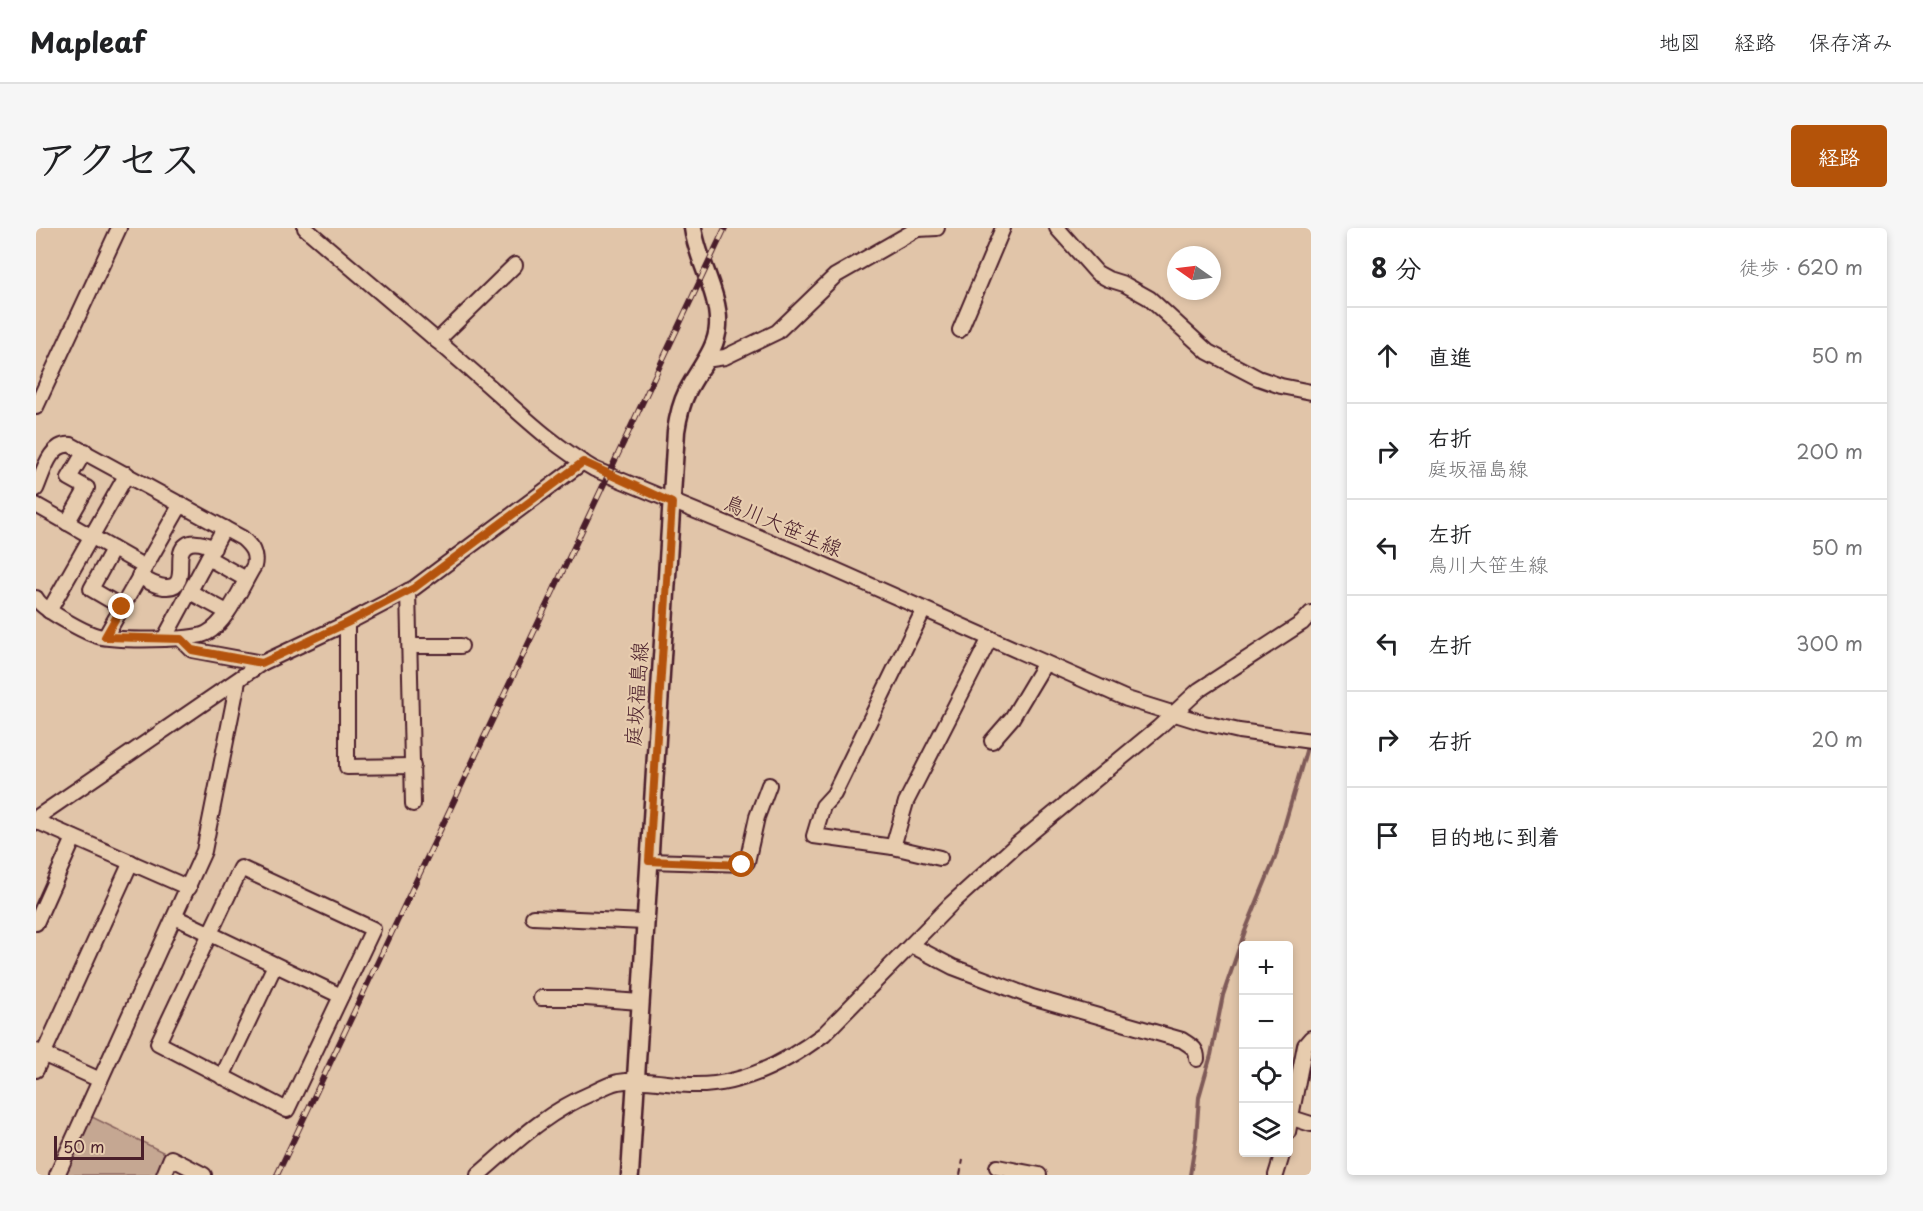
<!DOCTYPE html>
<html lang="ja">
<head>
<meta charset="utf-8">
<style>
	body { margin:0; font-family:"Playpen Sans","Klee One",sans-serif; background:#f6f6f6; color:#202124 }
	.controls { position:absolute; right:18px; bottom:18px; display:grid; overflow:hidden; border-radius:6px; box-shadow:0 3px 9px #0003 }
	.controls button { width:54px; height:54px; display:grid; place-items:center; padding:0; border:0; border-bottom:2px solid #e0e0e0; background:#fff; color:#202124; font:30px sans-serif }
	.compass { position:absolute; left:1131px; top:18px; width:54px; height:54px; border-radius:50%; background:#fff; box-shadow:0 3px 9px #0003; rotate:284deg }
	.scale { position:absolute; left:18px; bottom:15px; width:90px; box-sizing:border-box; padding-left:6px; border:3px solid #4a1f2b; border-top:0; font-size:16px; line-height:21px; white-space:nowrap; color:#4a1f2b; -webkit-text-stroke:4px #e7ccae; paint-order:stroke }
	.stop { position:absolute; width:18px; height:18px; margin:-14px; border:4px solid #b45309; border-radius:50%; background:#fff }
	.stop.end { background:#b45309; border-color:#fff; box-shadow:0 2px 6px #0008 }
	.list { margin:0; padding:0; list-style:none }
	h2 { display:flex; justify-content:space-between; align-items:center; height:78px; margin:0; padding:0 24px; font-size:26px }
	h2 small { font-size:20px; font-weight:400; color:#757577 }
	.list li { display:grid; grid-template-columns:39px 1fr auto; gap:18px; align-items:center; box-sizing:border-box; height:96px; padding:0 24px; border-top:2px solid #e0e0e0 }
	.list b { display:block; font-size:22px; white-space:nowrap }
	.list p { margin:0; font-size:20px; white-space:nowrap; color:#757577 }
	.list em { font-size:20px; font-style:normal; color:#757577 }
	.icon { flex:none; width:33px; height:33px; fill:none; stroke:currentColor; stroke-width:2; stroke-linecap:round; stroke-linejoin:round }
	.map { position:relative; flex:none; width:1275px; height:947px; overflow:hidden; border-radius:6px }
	header { display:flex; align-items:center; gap:36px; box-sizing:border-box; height:84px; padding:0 30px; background:#fff; border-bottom:2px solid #e0e0e0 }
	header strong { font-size:28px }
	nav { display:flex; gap:33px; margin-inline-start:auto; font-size:21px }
	.intro { display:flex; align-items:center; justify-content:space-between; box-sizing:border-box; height:144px; padding:0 36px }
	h1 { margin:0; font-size:42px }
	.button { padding:15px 27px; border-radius:6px; background:#b45309; color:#fff; font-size:21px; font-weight:700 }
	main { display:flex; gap:36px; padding:0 36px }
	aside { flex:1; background:#fff; border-radius:6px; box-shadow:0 3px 9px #0003 }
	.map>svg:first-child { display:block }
</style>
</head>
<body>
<header>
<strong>Mapleaf</strong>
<nav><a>地図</a><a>経路</a><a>保存済み</a></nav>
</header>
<div class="intro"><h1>アクセス</h1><a class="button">経路</a></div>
<main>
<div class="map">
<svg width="1275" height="947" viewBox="0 0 1275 947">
	<rect width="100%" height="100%" fill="#e1c5a9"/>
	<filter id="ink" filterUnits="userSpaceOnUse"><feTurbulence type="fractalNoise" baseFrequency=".0167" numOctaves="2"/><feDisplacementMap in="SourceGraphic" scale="12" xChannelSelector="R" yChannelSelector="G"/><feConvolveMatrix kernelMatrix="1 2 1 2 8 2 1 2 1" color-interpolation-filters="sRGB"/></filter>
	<g filter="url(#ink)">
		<!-- green -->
		<polygon fill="#c5a792" stroke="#88635e" stroke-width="1.5" points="52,887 133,927 124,947 28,947"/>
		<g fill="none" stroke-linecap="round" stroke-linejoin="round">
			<!-- stream -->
			<polyline stroke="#7f5a58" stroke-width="4" points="1154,947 1160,910 1163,869 1175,827 1187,767 1209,703 1239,630 1272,516"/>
			<defs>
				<g id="minor">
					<path d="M269 0C327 50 386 99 443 149 481 182 514 216 558 241L759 324 1091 471 1168 495 1203 503 1275 513"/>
					<polyline points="1021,0 1061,45 1072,51 1088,56 1113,70 1172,124 1222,150 1245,158 1275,164"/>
					<polyline points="882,1 901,0"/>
					<polyline points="924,102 967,0"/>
					<polyline points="401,113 479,37"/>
					<polyline points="669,132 689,129 741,104 799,48 883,0"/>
					<polyline points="0,179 83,0"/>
					<path d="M0 261C7 245 14 214 35 217L206 310C215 318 221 325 218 338 206 357 191 395 171 405 157 413 79 413 62 408 50 405 5 381 0 370"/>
					<polyline points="0,277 109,339"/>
					<polyline points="31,295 51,260 33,250 49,223"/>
					<polyline points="77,321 55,361 86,379"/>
					<polyline points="172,330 210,351"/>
					<path d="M103 348C111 353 121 359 130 359 150 360 142 336 145 325 149 309 168 315 178 320"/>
					<polyline points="372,363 377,576"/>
					<polyline points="154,364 191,384"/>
					<polyline points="888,381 798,566 787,578 778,608 857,619 870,574 954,410"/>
					<polyline points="13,383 91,246"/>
					<polyline points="311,395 311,539 377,538"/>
					<polyline points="69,409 145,276"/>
					<polyline points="128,411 188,300"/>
					<polyline points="145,411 156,422 226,435"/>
					<polyline points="374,418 425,418"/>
					<polyline points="956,513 976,490 1009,435"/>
					<polyline points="0,590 226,435 311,395 378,360 547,234"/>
					<polyline points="0,593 153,660"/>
					<polyline points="857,619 904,630"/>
					<polyline points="613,633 709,636 711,634 721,589 733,557"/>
					<polygon points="205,640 337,701 251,882 122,815"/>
					<polyline points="139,689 305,768"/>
					<polyline points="497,689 609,694"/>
					<polyline points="0,695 38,610"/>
					<path d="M875 717 917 739 996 769 1146 812C1155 818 1161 820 1161 831"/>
					<polyline points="505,770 550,770 604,774"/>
					<polyline points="0,823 64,852"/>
					<polyline points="0,842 95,634"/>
					<polyline points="186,849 239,737"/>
					<polyline points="1256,890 1275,896"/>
					<polyline points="1252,904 1269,817 1275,810"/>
					<polyline points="961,939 1003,947"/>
					<polyline points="21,947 168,623 202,453"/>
					<polyline points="128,947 135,930 168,947"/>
					<path d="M442 947C480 914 509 885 556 865 564 861 573 856 582 854 605 850 631 856 654 857 703 859 751 834 788 806L914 677 980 617 1122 500 1163 462 1266 395 1275 385"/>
					<polyline points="1240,947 1247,924"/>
				</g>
				<path id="major" d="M594 947 640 203C642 190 645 176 651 164 661 143 681 122 682 98 684 66 661 32 657 0"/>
			</defs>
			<!-- minor casing -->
			<use href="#minor" stroke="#4a1f2b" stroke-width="18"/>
			<!-- major casing -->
			<use href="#major" stroke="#4a1f2b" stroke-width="21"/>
			<!-- path -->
			<polyline stroke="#4a1f2b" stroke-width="2" stroke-dasharray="6 4.5" stroke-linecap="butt" points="924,947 927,932"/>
			<!-- minor -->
			<use href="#minor" stroke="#e7ccae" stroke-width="14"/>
			<!-- major -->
			<use href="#major" stroke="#e7ccae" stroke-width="16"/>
			<defs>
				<polyline id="rail" points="241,947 689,0"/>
			</defs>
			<!-- rail casing -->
			<use href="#rail" stroke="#4a1f2b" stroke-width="6"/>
			<!-- rail -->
			<use href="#rail" stroke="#e7ccae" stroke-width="4" stroke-dasharray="11" stroke-linecap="butt"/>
		</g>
	</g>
	<g fill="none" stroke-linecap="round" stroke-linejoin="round" filter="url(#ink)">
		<!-- route -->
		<polyline stroke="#b45309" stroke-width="8" points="86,379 69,409 145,411 156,422 226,435 311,395 378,360 547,234 636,275 613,633 706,637"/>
	</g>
	<g text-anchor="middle" stroke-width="4.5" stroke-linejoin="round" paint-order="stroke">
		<!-- street labels -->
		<g font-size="21" fill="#4a1f2b" stroke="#e7ccae">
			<text transform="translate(747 298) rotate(23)" y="7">鳥川大笹生線</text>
			<text transform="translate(601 466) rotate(-86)" y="7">庭坂福島線</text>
		</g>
	</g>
</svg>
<div class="controls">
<button>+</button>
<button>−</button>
<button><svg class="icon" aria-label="locate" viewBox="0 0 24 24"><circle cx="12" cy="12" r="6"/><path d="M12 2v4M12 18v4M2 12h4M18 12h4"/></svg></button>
<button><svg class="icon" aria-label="layers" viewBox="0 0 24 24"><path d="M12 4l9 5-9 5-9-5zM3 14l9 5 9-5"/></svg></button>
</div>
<svg class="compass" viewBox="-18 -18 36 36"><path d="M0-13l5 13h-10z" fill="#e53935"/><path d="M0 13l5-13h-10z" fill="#757577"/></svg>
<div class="scale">50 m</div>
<div class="stop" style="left:706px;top:637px"></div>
<div class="stop end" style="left:86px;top:379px"></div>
</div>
<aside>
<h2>8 分<small>徒歩 · 620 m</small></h2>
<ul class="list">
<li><svg class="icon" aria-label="ahead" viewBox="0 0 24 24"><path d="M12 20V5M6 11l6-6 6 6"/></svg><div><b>直進</b></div><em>50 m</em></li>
<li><svg class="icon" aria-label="right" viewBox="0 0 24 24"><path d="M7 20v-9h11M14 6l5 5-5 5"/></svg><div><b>右折</b><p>庭坂福島線</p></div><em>200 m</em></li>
<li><svg class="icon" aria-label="left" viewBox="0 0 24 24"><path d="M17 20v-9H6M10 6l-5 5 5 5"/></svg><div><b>左折</b><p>鳥川大笹生線</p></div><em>50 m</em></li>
<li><svg class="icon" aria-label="left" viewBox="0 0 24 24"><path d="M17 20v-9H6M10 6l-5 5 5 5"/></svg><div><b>左折</b></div><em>300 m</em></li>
<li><svg class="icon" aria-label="right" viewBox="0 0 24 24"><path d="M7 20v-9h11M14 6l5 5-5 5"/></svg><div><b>右折</b></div><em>20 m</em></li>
<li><svg class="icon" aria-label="arrive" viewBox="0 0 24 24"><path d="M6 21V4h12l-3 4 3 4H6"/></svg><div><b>目的地に到着</b></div></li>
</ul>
</aside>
</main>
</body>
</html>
